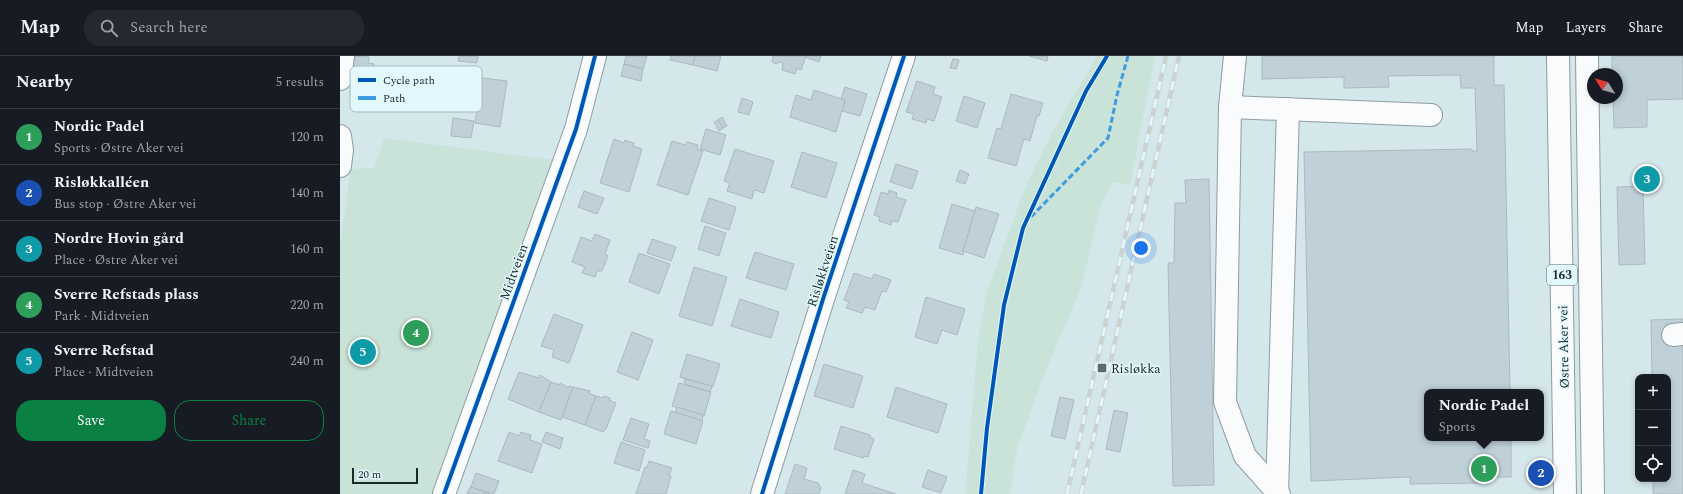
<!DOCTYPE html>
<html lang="en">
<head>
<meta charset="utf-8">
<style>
	body { margin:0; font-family:Spectral,serif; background:#242831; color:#f1f3f6 }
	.controls { position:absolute; right:12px; bottom:12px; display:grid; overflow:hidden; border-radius:8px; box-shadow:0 2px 6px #0003 }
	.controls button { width:36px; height:36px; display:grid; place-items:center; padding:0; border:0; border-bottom:1px solid #363941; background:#171b24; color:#f1f3f6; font:20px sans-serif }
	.compass { position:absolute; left:1247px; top:12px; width:36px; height:36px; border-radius:50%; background:#171b24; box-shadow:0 2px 6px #0003; rotate:307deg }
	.scale { position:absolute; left:12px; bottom:10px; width:66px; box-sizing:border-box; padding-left:4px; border:2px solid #1a282b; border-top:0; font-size:11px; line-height:14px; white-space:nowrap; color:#1a282b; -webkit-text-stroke:3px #e2f8fc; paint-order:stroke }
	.you { position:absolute; left:801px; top:192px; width:14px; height:14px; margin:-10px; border:3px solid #fff; border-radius:50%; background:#1a73e8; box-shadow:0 0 0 6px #1a73e833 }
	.badge { display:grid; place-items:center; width:26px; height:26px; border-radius:50%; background:#0b8043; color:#fff; font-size:13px; font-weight:700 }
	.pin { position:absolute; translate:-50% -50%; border:2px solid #fff; box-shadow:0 1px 4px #0006 }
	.popup { position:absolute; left:1084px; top:333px; width:120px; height:52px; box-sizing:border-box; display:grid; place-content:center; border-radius:8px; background:#171b24; filter:drop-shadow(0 1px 3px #0005); font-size:13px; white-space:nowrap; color:#9ea1a6 }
	.popup b { font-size:15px; color:#f1f3f6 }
	.popup::after { content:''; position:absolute; left:50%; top:100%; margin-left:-8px; border:8px solid transparent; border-top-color:#171b24 }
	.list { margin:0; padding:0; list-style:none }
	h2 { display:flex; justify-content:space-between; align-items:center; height:52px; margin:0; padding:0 16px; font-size:17px }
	h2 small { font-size:13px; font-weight:400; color:#9ea1a6 }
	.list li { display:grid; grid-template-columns:26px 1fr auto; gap:12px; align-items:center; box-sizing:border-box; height:56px; padding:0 16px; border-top:1px solid #363941 }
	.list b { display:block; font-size:15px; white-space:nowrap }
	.list p { margin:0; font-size:13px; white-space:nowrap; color:#9ea1a6 }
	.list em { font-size:13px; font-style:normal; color:#9ea1a6 }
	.actions { display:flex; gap:8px; padding:12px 16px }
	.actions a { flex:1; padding:9px 0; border:1px solid #0b8043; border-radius:16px; text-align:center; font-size:14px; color:#0b8043 }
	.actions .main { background:#0b8043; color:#fff }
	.icon { flex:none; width:22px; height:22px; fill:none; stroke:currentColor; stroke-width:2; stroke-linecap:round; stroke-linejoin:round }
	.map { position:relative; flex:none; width:1343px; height:438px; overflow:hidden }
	header { display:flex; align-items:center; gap:24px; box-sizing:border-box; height:56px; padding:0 20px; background:#171b24; border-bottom:1px solid #363941 }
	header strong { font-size:19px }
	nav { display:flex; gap:22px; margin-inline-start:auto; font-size:14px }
	.search { width:280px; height:36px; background:#242831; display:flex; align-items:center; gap:10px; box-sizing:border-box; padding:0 14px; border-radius:16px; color:#9ea1a6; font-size:15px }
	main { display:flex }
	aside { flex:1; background:#171b24 }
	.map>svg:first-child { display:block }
</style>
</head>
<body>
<header>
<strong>Map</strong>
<div class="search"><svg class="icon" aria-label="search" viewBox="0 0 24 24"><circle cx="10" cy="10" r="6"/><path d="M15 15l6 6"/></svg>Search here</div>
<nav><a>Map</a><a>Layers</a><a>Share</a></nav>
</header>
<main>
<aside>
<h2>Nearby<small>5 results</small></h2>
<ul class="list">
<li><span class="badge" style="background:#2e9e5b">1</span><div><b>Nordic Padel</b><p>Sports · Østre Aker vei</p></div><em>120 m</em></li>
<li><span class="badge" style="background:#1a4fb4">2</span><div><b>Risløkkalléen</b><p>Bus stop · Østre Aker vei</p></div><em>140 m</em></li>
<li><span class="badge" style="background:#0f9aa8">3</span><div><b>Nordre Hovin gård</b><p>Place · Østre Aker vei</p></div><em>160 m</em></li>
<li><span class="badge" style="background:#2e9e5b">4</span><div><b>Sverre Refstads plass</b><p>Park · Midtveien</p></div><em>220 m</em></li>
<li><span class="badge" style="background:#0f9aa8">5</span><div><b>Sverre Refstad</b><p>Place · Midtveien</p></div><em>240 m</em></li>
</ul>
<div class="actions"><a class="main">Save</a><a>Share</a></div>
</aside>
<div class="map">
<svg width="1343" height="438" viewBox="0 0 1343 438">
	<rect width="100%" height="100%" fill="#d4e7eb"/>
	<!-- green -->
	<g fill="#c9e3d8">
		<polygon points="757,0 815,0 790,129 773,126 761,148 741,232 702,324 677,393 670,438 625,438 638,285 646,238 686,130 712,77"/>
		<polygon points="44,82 215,104 94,438 0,438 0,187 11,113 34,112"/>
	</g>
	<!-- building -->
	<g fill="#bfd0d8" stroke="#acb9be">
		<polygon points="15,0 29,1 28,7 34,8 30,31 10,28"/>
		<polygon points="119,0 138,0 137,7 118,5"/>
		<polygon points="286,0 307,0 303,13 284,8"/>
		<polygon points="331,0 355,0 353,9 330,4"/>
		<polygon points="355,0 381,0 377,15 353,9"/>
		<polygon points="433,0 466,0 461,14 457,12 455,18 442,14 443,7 438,6 437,8 432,6"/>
		<polygon points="466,0 481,0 479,6 465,1"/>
		<polygon points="689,0 708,0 707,5"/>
		<polygon points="922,0 1154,0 1154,29 1164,29 1170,336 1087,336 1087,382 1171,382 1171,421 1138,421 1139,427 1070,428 1070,421 971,425 964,96 1132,93 1132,95 1137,95 1135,32 1121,32 1120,19 1048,20 1049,31 1004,32 1004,21 922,23"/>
		<polygon points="1272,0 1343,0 1343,43 1307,44 1307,71 1274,72 1273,42 1277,42 1277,18 1272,18"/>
		<polygon points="613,3 619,4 616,13 610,12"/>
		<polygon points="284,8 303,13 301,25 281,20"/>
		<polygon points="142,22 167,25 160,71 135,67 139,42 135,41 137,30 141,30"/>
		<polygon points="577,25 595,31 593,38 602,41 594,65 587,63 586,67 572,63 574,58 566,56"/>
		<polygon points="505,31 527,38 520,60 502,55 505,44 501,43"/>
		<polygon points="474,34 505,44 496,76 450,61 456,39 471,44"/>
		<polygon points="671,38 703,47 699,60 697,60 690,85 684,83 676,110 648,102 657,72 661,73"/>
		<polygon points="70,39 81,41 78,54 67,52"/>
		<polygon points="624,40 645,47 637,72 616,65"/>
		<polygon points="402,42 413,46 409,59 398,56"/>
		<polygon points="382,61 387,70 383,72 378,64"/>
		<polygon points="113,62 134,65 131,82 111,80"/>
		<polygon points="378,64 383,72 379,75 374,66"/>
		<polygon points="366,73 386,79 380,99 360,93"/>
		<polygon points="274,83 284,87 285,84 294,87 293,90 302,93 289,136 260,127"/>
		<polygon points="332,85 345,89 347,86 358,89 357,93 363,95 348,139 317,129"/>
		<polygon points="395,93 434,105 424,137 414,134 412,143 387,135 390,127 384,125"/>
		<polygon points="462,96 497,107 486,142 451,131"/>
		<polygon points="556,108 578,115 572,133 550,126"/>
		<polygon points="620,114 629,118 625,128 616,125"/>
		<polygon points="869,123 874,429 833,430 828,207 834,207 835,147 846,147 845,124"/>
		<polygon points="1303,130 1305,208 1279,209 1277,131"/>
		<polygon points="549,134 557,137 556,141 566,144 558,166 552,165 551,169 539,165 540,161 534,159 541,136 548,138"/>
		<polygon points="244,135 264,142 257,158 238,151"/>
		<polygon points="369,142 396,151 389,174 361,165"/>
		<polygon points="612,148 635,155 623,195 624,195 623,199 599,192"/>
		<polygon points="636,151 659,158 644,202 623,195"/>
		<polygon points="365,170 386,177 379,200 358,193"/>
		<polygon points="255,178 270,184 265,198 268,200 262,215 257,215 255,221 242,217 245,211 232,206 241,181 252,185"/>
		<polygon points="312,183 336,191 331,205 307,197"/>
		<polygon points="415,196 454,208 446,234 406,222"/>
		<polygon points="299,197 330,208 319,238 289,226"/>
		<polygon points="354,211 387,221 372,270 339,260"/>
		<polygon points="514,217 532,223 534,218 551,224 546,236 542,235 535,254 525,251 522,257 506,252 509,246 504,244"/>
		<polygon points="586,241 625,253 617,279 602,274 597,288 575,281"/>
		<polygon points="400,243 439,256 431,282 391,270"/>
		<polygon points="214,258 243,269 229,307 212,301 214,294 201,290"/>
		<polygon points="1343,263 1343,438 1313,438 1313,423 1328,423 1328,321 1312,321 1311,264"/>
		<polygon points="292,276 313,284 298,324 277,316"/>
		<polygon points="347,298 380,308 373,331 340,321"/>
		<polygon points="484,308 523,320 513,352 474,340"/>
		<polygon points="179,316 199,322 200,319 211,326 199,356 168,343"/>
		<polygon points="345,323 372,330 370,336 344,328"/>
		<polygon points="211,326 220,329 220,327 229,332 229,330 233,331 221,364 199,356"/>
		<polygon points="339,327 371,336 364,360 332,350"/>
		<polygon points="233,331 250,335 249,337 256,340 245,369 222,361"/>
		<polygon points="556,331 607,348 598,377 547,361"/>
		<polygon points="256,340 263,342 264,340 270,342 269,344 276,347 266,373 263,376 245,369"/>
		<polygon points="720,341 734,344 725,383 711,380"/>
		<polygon points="337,351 363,359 362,365 335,357"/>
		<polygon points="774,354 788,357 780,396 766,393"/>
		<polygon points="331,355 363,365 356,388 324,378"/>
		<polygon points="291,362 309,368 304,383 310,385 308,392 283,384"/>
		<polygon points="501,370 530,379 530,381 534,383 528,401 524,400 523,402 494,393"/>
		<polygon points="169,376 179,380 181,376 191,379 190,384 202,388 192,417 158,405"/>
		<polygon points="206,376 223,382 220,393 202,386"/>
		<polygon points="281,386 305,394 299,415 274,407"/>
		<polygon points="309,405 332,412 329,419 331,420 326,438 296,438 305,411 307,412"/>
		<polygon points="455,408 467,412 464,423 478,427 481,432 479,438 445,438"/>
		<polygon points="513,414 525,418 522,427 556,438 505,438"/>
		<polygon points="588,414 607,421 601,437 582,431"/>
		<polygon points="136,417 159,425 154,438 131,431"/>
		<polygon points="130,431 131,431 150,438 127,438"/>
	</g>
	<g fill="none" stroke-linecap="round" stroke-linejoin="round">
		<defs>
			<g id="minor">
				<polyline points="895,0 890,51 885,346 905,400 939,438"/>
				<polyline points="0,23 3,0"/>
				<polyline points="890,51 1091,59"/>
				<polyline points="0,80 2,94 0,110"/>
				<polyline points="1333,279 1343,278"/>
				<polyline points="937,437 948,53"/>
				<polyline points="104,438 236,73 255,0"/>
				<polyline points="422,438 484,240 564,0"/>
			</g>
			<g id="highway">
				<polyline points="1218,0 1225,438"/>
				<polyline points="1247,0 1253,438"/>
			</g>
		</defs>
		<!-- minor casing -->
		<use href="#minor" stroke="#8e9da0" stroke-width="24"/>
		<!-- highway casing -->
		<use href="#highway" stroke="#8e9da0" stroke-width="24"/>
		<!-- minor -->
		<use href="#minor" stroke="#f9fbfc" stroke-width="22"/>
		<!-- highway -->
		<use href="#highway" stroke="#f9fbfc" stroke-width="22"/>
		<defs>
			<g id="rail">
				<polyline points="727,438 826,0"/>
				<polyline points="741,438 839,0"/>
			</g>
		</defs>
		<!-- rail casing -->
		<use href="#rail" stroke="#ccd1d2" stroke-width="4.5"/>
		<!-- rail -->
		<use href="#rail" stroke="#e2f8fc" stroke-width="3" stroke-dasharray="9" stroke-linecap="butt"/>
		<!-- quiet -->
		<polyline stroke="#3b9ce1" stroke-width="3" stroke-dasharray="6 3" stroke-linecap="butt" points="691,161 768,82 777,39 788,0"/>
		<defs>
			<g id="cycleway">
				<polyline points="104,438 236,73 255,0"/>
				<polyline points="422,438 484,240 564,0"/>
				<polyline points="641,438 647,372 664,249 683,172 746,35 767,0"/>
			</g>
		</defs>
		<!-- cycleway casing -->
		<use href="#cycleway" stroke="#e2f8fc" stroke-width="6"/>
		<!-- cycleway -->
		<use href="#cycleway" stroke="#0057b8" stroke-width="4"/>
	</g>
	<!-- markers -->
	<rect fill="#5b6b6e" stroke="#e2f8fc" stroke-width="1.5" x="757" y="307" width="10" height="10" rx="2"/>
	<g text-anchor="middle" stroke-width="3" stroke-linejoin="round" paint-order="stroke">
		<!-- shield labels -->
		<rect fill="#e2f8fc" stroke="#56666a" stroke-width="1" x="1207" y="209" width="30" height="20" rx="3"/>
		<g font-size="12" font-weight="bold" fill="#1a282b">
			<text x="1222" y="223">163</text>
		</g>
		<!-- street labels -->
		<g font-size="13" fill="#1a282b" stroke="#e2f8fc">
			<text transform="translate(482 215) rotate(-72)" y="5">Risløkkveien</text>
			<text transform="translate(173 216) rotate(-70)" y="5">Midtveien</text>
			<text transform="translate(1223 291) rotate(-91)" y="5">Østre Aker vei</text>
		</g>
		<!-- poi labels -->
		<g font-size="13" fill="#1a282b" stroke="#e2f8fc" text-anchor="start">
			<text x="771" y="317">Risløkka</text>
		</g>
	</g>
	<!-- legend -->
	<rect x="10" y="10" width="132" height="46" rx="6" fill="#e2f8fc" stroke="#a6babd" stroke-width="1"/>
	<rect x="18" y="22" width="18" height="4" fill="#0057b8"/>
	<rect x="18" y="40" width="18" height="4" fill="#3b9ce1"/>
	<g font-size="11" fill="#1a282b">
		<text x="43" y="28">Cycle path</text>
		<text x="43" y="46">Path</text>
	</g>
</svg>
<div class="controls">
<button>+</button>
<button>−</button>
<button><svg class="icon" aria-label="locate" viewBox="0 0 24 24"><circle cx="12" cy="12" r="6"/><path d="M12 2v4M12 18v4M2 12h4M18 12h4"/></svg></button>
</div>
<svg class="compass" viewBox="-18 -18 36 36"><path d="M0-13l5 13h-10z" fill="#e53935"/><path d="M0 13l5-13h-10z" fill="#9ea1a6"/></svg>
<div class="scale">20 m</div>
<div class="you"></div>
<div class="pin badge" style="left:1144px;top:413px;background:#2e9e5b">1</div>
<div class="popup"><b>Nordic Padel</b>Sports</div>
<div class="pin badge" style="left:1201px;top:417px;background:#1a4fb4">2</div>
<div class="pin badge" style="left:1307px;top:123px;background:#0f9aa8">3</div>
<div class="pin badge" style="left:76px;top:277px;background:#2e9e5b">4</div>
<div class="pin badge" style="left:23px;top:296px;background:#0f9aa8">5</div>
</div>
</main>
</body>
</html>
